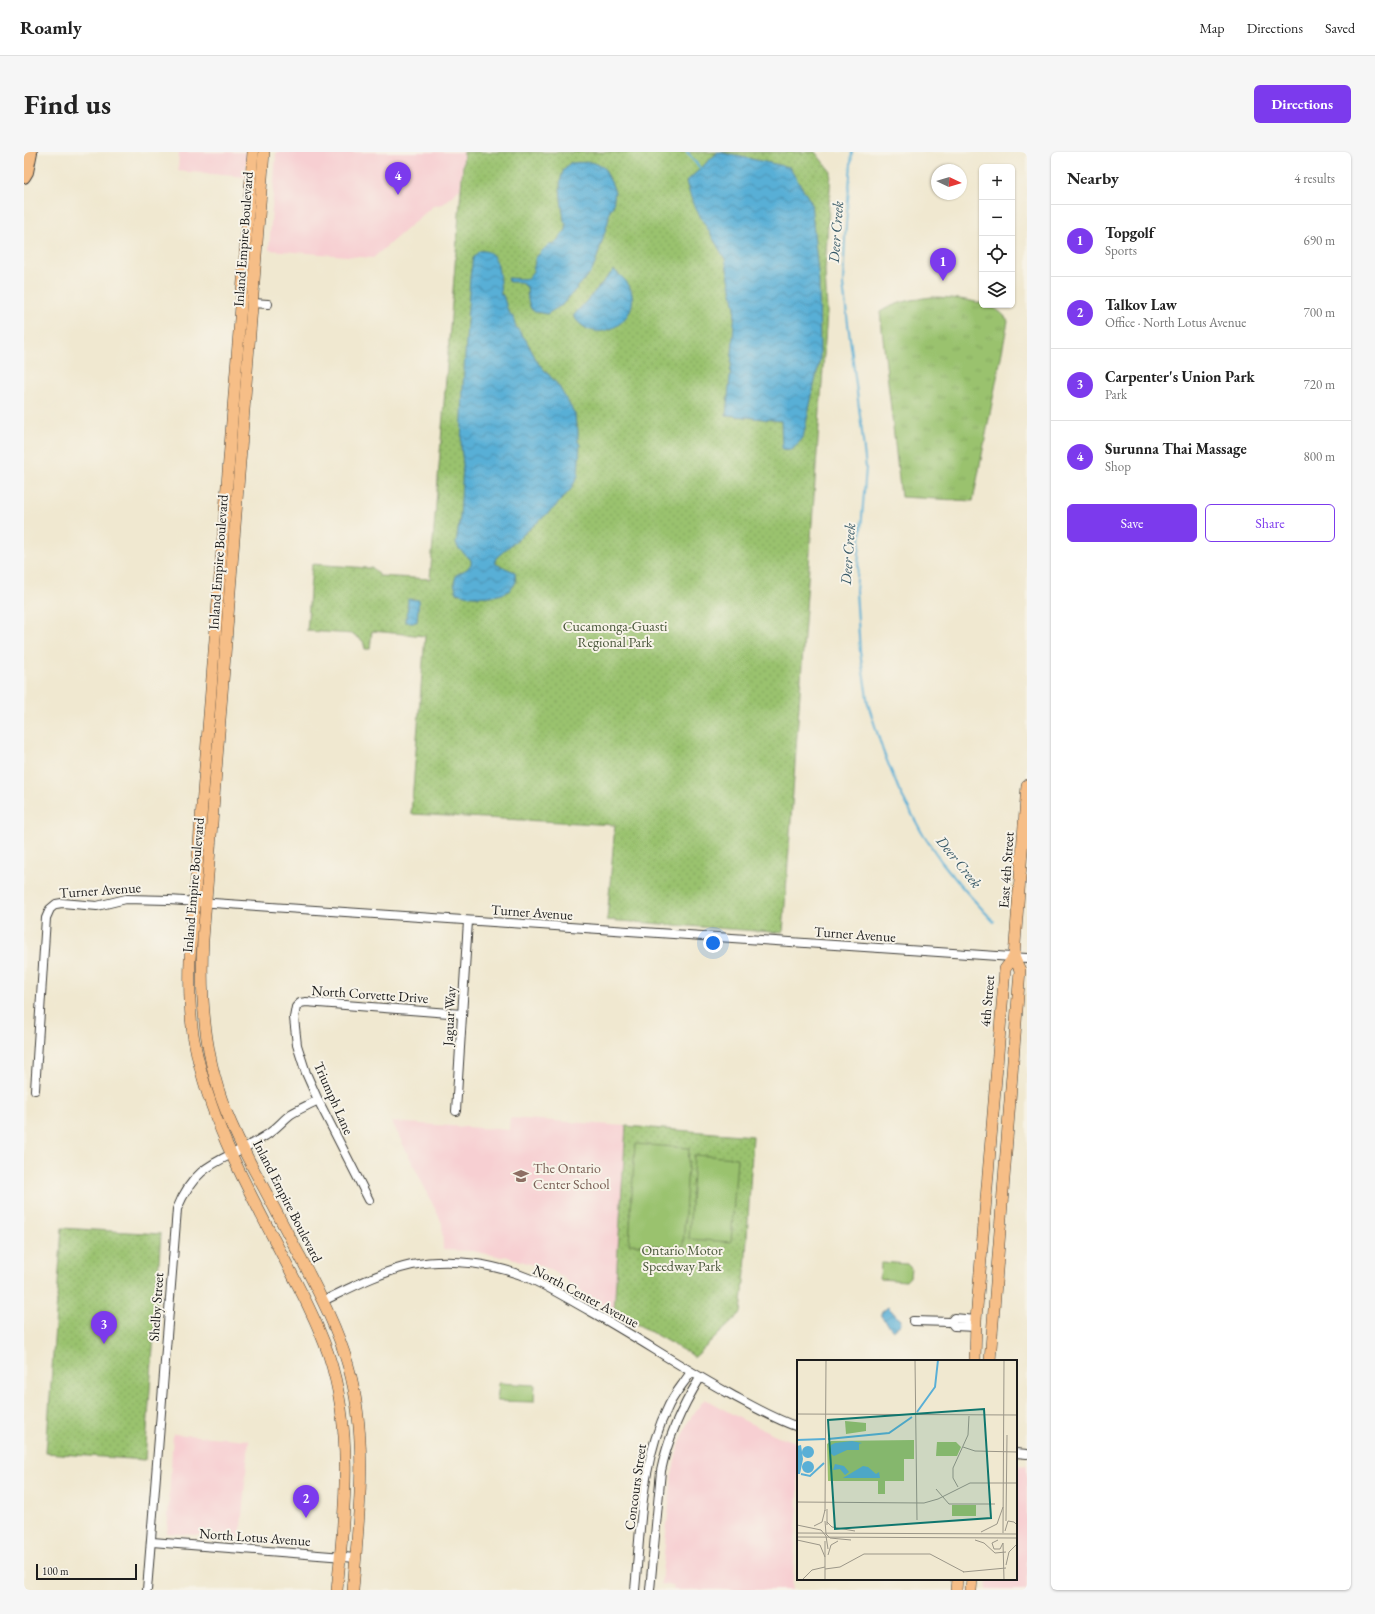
<!DOCTYPE html>
<html lang="en">
<head>
<meta charset="utf-8">
<style>
	body { margin:0; font-family:"EB Garamond",serif; background:#f6f6f6; color:#222 }
	.controls { position:absolute; right:12px; top:12px; display:grid; overflow:hidden; border-radius:6px; box-shadow:0 1px 3px #0004 }
	.controls button { width:36px; height:36px; display:grid; place-items:center; padding:0; border:0; border-bottom:1px solid #e0e0e0; background:#fff; color:#222; font:20px sans-serif }
	.compass { position:absolute; left:907px; top:12px; width:36px; height:36px; border-radius:50%; background:#fff; box-shadow:0 1px 3px #0004; rotate:94deg }
	.scale { position:absolute; left:12px; bottom:10px; width:101px; box-sizing:border-box; padding-left:4px; border:2px solid #1c1c1c; border-top:0; font-size:11px; line-height:14px; white-space:nowrap; color:#1c1c1c; -webkit-text-stroke:3px #f7f3e8; paint-order:stroke }
	.you { position:absolute; left:689px; top:791px; width:14px; height:14px; margin:-10px; border:3px solid #fff; border-radius:50%; background:#1a73e8; box-shadow:0 0 0 6px #1a73e833 }
	.badge { display:grid; place-items:center; width:26px; height:26px; border-radius:50%; background:#7c3aed; color:#fff; font-size:13px; font-weight:700 }
	.pin { position:absolute; translate:-50% -33px; filter:drop-shadow(0 1px 2px #0008) }
	.pin::after { content:''; position:absolute; top:21px; width:14px; height:12px; background:inherit; clip-path:polygon(0 0,100% 0,50% 100%) }
	.list { margin:0; padding:0; list-style:none }
	h2 { display:flex; justify-content:space-between; align-items:center; height:52px; margin:0; padding:0 16px; font-size:17px }
	h2 small { font-size:13px; font-weight:400; color:#767676 }
	.list li { display:grid; grid-template-columns:26px 1fr auto; gap:12px; align-items:center; box-sizing:border-box; height:72px; padding:0 16px; border-top:1px solid #e0e0e0 }
	.list b { display:block; font-size:15px; white-space:nowrap }
	.list p { margin:0; font-size:13px; white-space:nowrap; color:#767676 }
	.list em { font-size:13px; font-style:normal; color:#767676 }
	.actions { display:flex; gap:8px; padding:12px 16px }
	.actions a { flex:1; padding:9px 0; border:1px solid #7c3aed; border-radius:6px; text-align:center; font-size:14px; color:#7c3aed }
	.actions .main { background:#7c3aed; color:#fff }
	.icon { flex:none; width:22px; height:22px; fill:none; stroke:currentColor; stroke-width:2; stroke-linecap:round; stroke-linejoin:round }
	.map { position:relative; flex:none; width:1003px; height:1438px; overflow:hidden; border-radius:6px }
	header { display:flex; align-items:center; gap:24px; box-sizing:border-box; height:56px; padding:0 20px; background:#fff; border-bottom:1px solid #e0e0e0 }
	header strong { font-size:19px }
	nav { display:flex; gap:22px; margin-inline-start:auto; font-size:14px }
	.intro { display:flex; align-items:center; justify-content:space-between; box-sizing:border-box; height:96px; padding:0 24px }
	h1 { margin:0; font-size:28px }
	.button { padding:10px 18px; border-radius:6px; background:#7c3aed; color:#fff; font-size:14px; font-weight:700 }
	main { display:flex; gap:24px; padding:0 24px }
	aside { flex:1; background:#fff; border-radius:6px; box-shadow:0 1px 3px #0004 }
	.map>svg:first-child { display:block }
</style>
</head>
<body>
<header>
<strong>Roamly</strong>
<nav><a>Map</a><a>Directions</a><a>Saved</a></nav>
</header>
<div class="intro"><h1>Find us</h1><a class="button">Directions</a></div>
<main>
<div class="map">
<svg width="1003" height="1438" viewBox="0 0 1003 1438">
	<defs>
		<pattern id="grass-tufts" width="24" height="20" patternUnits="userSpaceOnUse"><rect width="24" height="20" fill="#9ac26e"/><path d="M3 7l-1-3M5 7V3M7 7l1-3M15 17l-1-3M17 17v-4M19 17l1-3" fill="none" stroke="#84a65f"/></pattern>
		<pattern id="park-dots" width="8" height="8" patternUnits="userSpaceOnUse"><rect width="8" height="8" fill="#9ac26e"/><path d="M2 2h.1M6 6h.1" fill="none" stroke="#84a65f" stroke-width="1.8" stroke-linecap="round"/></pattern>
		<pattern id="water-waves" width="16" height="10" patternUnits="userSpaceOnUse"><rect width="16" height="10" fill="#59afd6"/><path d="M0 5q4-4 8 0t8 0" fill="none" stroke="#498ead"/></pattern>
	</defs>
	<rect width="100%" height="100%" fill="#f7f3e8"/>
	<filter id="ink" filterUnits="userSpaceOnUse"><feTurbulence type="fractalNoise" baseFrequency=".025" numOctaves="2"/><feDisplacementMap in="SourceGraphic" scale="8" xChannelSelector="R" yChannelSelector="G"/><feConvolveMatrix kernelMatrix="1 2 1 2 8 2 1 2 1" color-interpolation-filters="sRGB"/></filter>
	<filter id="wash" filterUnits="userSpaceOnUse"><feTurbulence type="fractalNoise" baseFrequency=".012" numOctaves="4" result="noise"/><feDisplacementMap in="SourceGraphic" scale="16" xChannelSelector="R" yChannelSelector="G"/><feGaussianBlur stdDeviation="0.9" result="paint"/><feColorMatrix in="noise" values="0 0 0 0 0 0 0 0 0 0 0 0 0 0 0 0 0 1.4 0 .05"/><feComposite in="paint" operator="in"/></filter>
	<g filter="url(#wash)">
		<rect width="100%" height="100%" fill="#f0e8d0"/>
		<!-- built -->
		<g fill="#f7cfd2">
			<polygon points="155,0 223,0 222,25 154,19"/>
			<polygon points="252,0 439,0 436,37 418,52 409,54 349,106 245,98"/>
			<polygon points="486,966 602,974 590,1159 549,1135 539,1125 531,1120 518,1114 506,1112 481,1104 479,1105 448,1099 419,1098 418,1071 368,970 485,978"/>
			<polygon points="681,1247 719,1268 754,1284 774,1291 774,1354 768,1438 649,1438 650,1434 637,1432 648,1323 652,1303 663,1271 678,1250"/>
			<polygon points="149,1282 225,1288 216,1386 143,1381"/>
			<polygon points="992,1313 1003,1314 1003,1438 963,1438 964,1427 992,1427"/>
		</g>
		<!-- grass -->
		<path fill="url(#grass-tufts)" stroke="#5b6f45" d="M908 145C927 145 962 149 976 160 979 162 982 166 984 169L949 349 877 345 856 160C872 150 890 147 908 145Z"/>
		<!-- park -->
		<g fill="url(#park-dots)" stroke="#5b6f45">
			<polygon points="440,0 791,0 807,20 801,119 803,160 759,781 583,768 591,673 387,662 401,484 348,479 346,497 341,497 339,489 329,482 283,479 288,412 344,416 348,415 355,424 406,427"/>
			<polygon points="602,974 729,984 721,1119 717,1161 671,1205 590,1159"/>
			<polygon points="38,1076 137,1082 121,1308 22,1301"/>
		</g>
		<!-- pitch -->
		<g fill="#9ac26e" stroke="#5b6f45">
			<polygon points="611,992 665,996 659,1095 605,1092"/>
			<polygon points="670,1003 713,1006 707,1090 665,1087"/>
			<polygon points="858,1110 883,1112 887,1116 886,1125 882,1129 857,1127 856,1125 857,1112"/>
			<polygon points="475,1231 511,1233 510,1250 473,1249"/>
		</g>
		<!-- water -->
		<g fill="url(#water-waves)" stroke="#3a6679">
			<polygon points="694,0 765,15 787,50 795,130 796,206 779,286 768,298 758,297 757,269 702,263 707,216 711,156 701,107 669,52 662,30"/>
			<path d="M566 10 576 13 580 16 588 32 591 40 589 54 586 58 584 70 571 112 567 120 538 153 523 162 511 160 507 157 504 148 503 135 496 130H485L484 126 504 127 509 119 512 105 525 92 531 91 542 78V71L540 70C539 52 529 24 546 11Z"/>
			<path d="M455 99C478 96 475 127 477 143H479L484 159 489 165 492 175 502 188 514 211 534 233 551 262 552 273 554 277V289L556 293 554 324 547 337 530 356 473 405 471 408 472 412 491 420 492 430C489 435 486 439 481 441 471 446 443 445 433 441L430 432 432 423 443 417 447 412V408L434 396 432 391 436 365 439 312 437 295 439 234 446 125 449 106Z"/>
			<path d="M590 118C598 125 606 131 608 142 613 167 581 189 560 175 556 172 552 168 549 164Z"/>
			<polygon points="384,447 395,448 393,470 381,470 381,465 383,465"/>
			<polygon points="864,1155 876,1168 877,1172 869,1178 857,1164 857,1161"/>
		</g>
		<g fill="none" stroke-linecap="round" stroke-linejoin="round">
			<!-- stream -->
			<g stroke="#59afd6" stroke-width="2">
				<polyline points="663,0 677,17"/>
				<polyline points="828,0 821,85 819,133 837,271 842,316 832,439 836,500 844,552 859,599 875,638 898,681 917,709 938,735 970,770"/>
			</g>
		</g>
	</g>
	<g filter="url(#ink)">
		<g fill="none" stroke-linecap="round" stroke-linejoin="round">
			<defs>
				<g id="minor">
					<polyline points="229,151 244,152"/>
					<polyline points="11,938 22,766 26,757 32,752 38,751 73,754 102,747 145,748 1003,806"/>
					<polyline points="432,959 444,769"/>
					<polyline points="345,1048 294,948 282,921 273,893 270,866 272,855 276,851 282,850 438,862"/>
					<path d="M299 1149C328 1135 356 1120 388 1113 427 1105 471 1112 507 1127 527 1136 546 1148 566 1159 613 1185 658 1216 706 1242 728 1254 750 1267 774 1275"/>
					<polyline points="889,1169 927,1170 930,1166 952,1168"/>
					<polyline points="927,1170 930,1174 952,1175"/>
					<polyline points="992,1301 1003,1302"/>
					<polyline points="128,1390 332,1406"/>
					<path d="M123 1438 153 1057C173 1007 201 1010 241 984 251 978 258 969 267 962 275 957 285 953 294 948"/>
					<path d="M611 1438C617 1376 616 1310 645 1253 651 1241 660 1231 667 1220"/>
					<path d="M626 1438 637 1319C644 1285 658 1255 676 1226"/>
				</g>
				<g id="major">
					<path d="M229 0 166 807C165 836 165 865 171 893 185 966 220 1030 254 1095 272 1130 291 1164 304 1201 330 1279 321 1358 313 1438"/>
					<path d="M240 0 179 787C176 845 180 904 202 959 210 979 220 999 230 1018 246 1047 261 1077 277 1106 295 1141 313 1175 324 1213 345 1286 335 1363 329 1438"/>
					<polyline points="951,1209 952,1168 981,817 990,805"/>
					<polyline points="966,1209 996,818 990,805 1003,633"/>
					<polyline points="932,1438 933,1427"/>
					<polyline points="947,1438 948,1427"/>
				</g>
				<polyline id="highway" points="0,25 3,20 7,0"/>
			</defs>
			<!-- minor casing -->
			<use href="#minor" stroke="#3c3b37" stroke-width="10"/>
			<!-- major casing -->
			<use href="#major" stroke="#3c3b37" stroke-width="12"/>
			<!-- highway casing -->
			<use href="#highway" stroke="#3c3b37" stroke-width="14"/>
			<!-- minor -->
			<use href="#minor" stroke="#fff" stroke-width="8"/>
			<!-- major -->
			<use href="#major" stroke="#f6be87" stroke-width="11"/>
			<!-- highway -->
			<use href="#highway" stroke="#f6be87" stroke-width="12"/>
		</g>
	</g>
	<!-- icons -->
	<defs>
		<symbol id="school-bare" viewBox="-9 -9 18 18"><path d="M0-5L7-2L0 1L-7-2ZM-4 1L0 2.5L4 1V4Q0 6-4 4Z" fill="#8d6e63" stroke="#f7f3e8" stroke-width="2.5" paint-order="stroke"/></symbol>
	</defs>
	<g fill-rule="evenodd">
		<use href="#school-bare" x="486" y="1013" width="22" height="22"/>
	</g>
	<g text-anchor="middle" stroke-width="4" stroke-linejoin="round" paint-order="stroke">
		<!-- street labels -->
		<g font-size="14" fill="#1c1c1c" stroke="#f7f3e8">
			<text transform="translate(219 87) rotate(-86)" y="5">Inland Empire Boulevard</text>
			<text transform="translate(194 410) rotate(-86)" y="5">Inland Empire Boulevard</text>
			<text transform="translate(982 718) rotate(-86)" y="5">East 4th Street</text>
			<text transform="translate(169 733) rotate(-85)" y="5">Inland Empire Boulevard</text>
			<text transform="translate(76 738) rotate(-4)" y="5">Turner Avenue</text>
			<text transform="translate(508 760) rotate(4)" y="5">Turner Avenue</text>
			<text transform="translate(831 782) rotate(4)" y="5">Turner Avenue</text>
			<text transform="translate(346 842) rotate(4)" y="5">North Corvette Drive</text>
			<text transform="translate(963 849) rotate(-85)" y="5">4th Street</text>
			<text transform="translate(425 864) rotate(-87)" y="5">Jaguar Way</text>
			<text transform="translate(310 946) rotate(66)" y="5">Triumph Lane</text>
			<text transform="translate(264 1049) rotate(63)" y="5">Inland Empire Boulevard</text>
			<text transform="translate(562 1144) rotate(28)" y="5">North Center Avenue</text>
			<text transform="translate(132 1155) rotate(-86)" y="5">Shelby Street</text>
			<text transform="translate(611 1335) rotate(-82)" y="5">Concours Street</text>
			<text transform="translate(231 1385) rotate(4)" y="5">North Lotus Avenue</text>
		</g>
		<!-- park labels -->
		<g font-size="14" fill="#485639" stroke="#f7f3e8">
			<text x="591" y="479">Cucamonga-Guasti<tspan x="591" dy="16">Regional Park</tspan></text>
			<text x="658" y="1103">Ontario Motor<tspan x="658" dy="16">Speedway Park</tspan></text>
		</g>
		<!-- education labels -->
		<g font-size="14" fill="#785e54" stroke="#f7f3e8" text-anchor="start">
			<text x="509" y="1021">The Ontario<tspan x="509" dy="16">Center School</tspan></text>
		</g>
		<!-- water labels -->
		<g font-size="15" font-style="italic" fill="#345766" stroke="#f7f3e8">
			<text transform="translate(812 80) rotate(-86)" y="5">Deer Creek</text>
			<text transform="translate(824 402) rotate(-86)" y="5">Deer Creek</text>
			<text transform="translate(935 710) rotate(51)" y="5">Deer Creek</text>
		</g>
	</g>
	<!-- overview -->
	<g transform="translate(773 1208)">
		<rect width="220" height="220" fill="#f0e8d0"/>
		<path d="M48 61 69 63V71L49 74Z" fill="#9ac26e"/>
		<path d="M117 80V99H107V121H88V134H81V121H31L30 84 34 81ZM140 82H159L164 87 160 96H139ZM155 145H179V156H155Z" fill="#9ac26e"/>
		<path d="M142 84H151L152 95H141V89L150 88H142Z" fill="#9ac26e"/>
		<path d="M55 81 65 83 62 84V90H50L37 96 33 93 34 85 38 83ZM4 85 6 99 3 114H0V86ZM5 92a6 6 0 1 1 12 0a6 6 0 1 1-12 0ZM5 107a6 6 0 1 1 12 0a6 6 0 1 1-12 0ZM38 104 47 106 52 112 48 115 43 109 36 110ZM66 106 71 107 79 114 82 112 83 118H46Z" fill="#59afd6"/>
		<path fill="none" stroke="#59afd6" stroke-width="2" d="M120 52 138 27 141 0M31 79 92 73 115 57M0 80 28 79M4 114 13 116 27 103"/>
		<path fill="none" stroke="#9b9688" stroke-width="1" d="M118 0 120 160M0 54 220 55M166 87 178 91 220 92M161 127 156 118V108L171 75 172 56M139 129 152 144H198M0 142 127 143 141 139 173 123H220M30 149V165M28 151 29 0M28 161 29 174 33 178 54 180M209 161 210 75M30 162 35 167 58 171M0 165 24 170 29 176 31 189M17 166 25 162 28 150M208 171 211 161 217 162 220 165M184 172 200 164 206 147M0 173 220 174M206 173 207 0M0 177 220 178M0 180 23 185 28 197M178 180 187 183 198 193 209 192M201 180 195 183 197 189H203L206 183M206 183 207 220M31 195 34 185 41 181M209 205 212 192 220 184M28 209 43 207 67 194H133L167 212M166 212 209 208M5 220 15 210 28 207M28 220V181"/>
		<path fill="#0f766e" fill-opacity="0.15" stroke="#0f766e" stroke-width="2" d="M187 49 194 158 38 169 31 60Z"/>
		<rect width="220" height="220" fill="none" stroke="#1c1c1c" stroke-width="2"/>
	</g>
</svg>
<div class="controls">
<button>+</button>
<button>−</button>
<button><svg class="icon" aria-label="locate" viewBox="0 0 24 24"><circle cx="12" cy="12" r="6"/><path d="M12 2v4M12 18v4M2 12h4M18 12h4"/></svg></button>
<button><svg class="icon" aria-label="layers" viewBox="0 0 24 24"><path d="M12 4l9 5-9 5-9-5zM3 14l9 5 9-5"/></svg></button>
</div>
<svg class="compass" viewBox="-18 -18 36 36"><path d="M0-13l5 13h-10z" fill="#e53935"/><path d="M0 13l5-13h-10z" fill="#767676"/></svg>
<div class="scale">100 m</div>
<div class="you"></div>
<div class="pin badge" style="left:919px;top:129px">1</div>
<div class="pin badge" style="left:282px;top:1366px">2</div>
<div class="pin badge" style="left:80px;top:1192px">3</div>
<div class="pin badge" style="left:374px;top:43px">4</div>
</div>
<aside>
<h2>Nearby<small>4 results</small></h2>
<ul class="list">
<li><span class="badge">1</span><div><b>Topgolf</b><p>Sports</p></div><em>690 m</em></li>
<li><span class="badge">2</span><div><b>Talkov Law</b><p>Office · North Lotus Avenue</p></div><em>700 m</em></li>
<li><span class="badge">3</span><div><b>Carpenter's Union Park</b><p>Park</p></div><em>720 m</em></li>
<li><span class="badge">4</span><div><b>Surunna Thai Massage</b><p>Shop</p></div><em>800 m</em></li>
</ul>
<div class="actions"><a class="main">Save</a><a>Share</a></div>
</aside>
</main>
</body>
</html>
